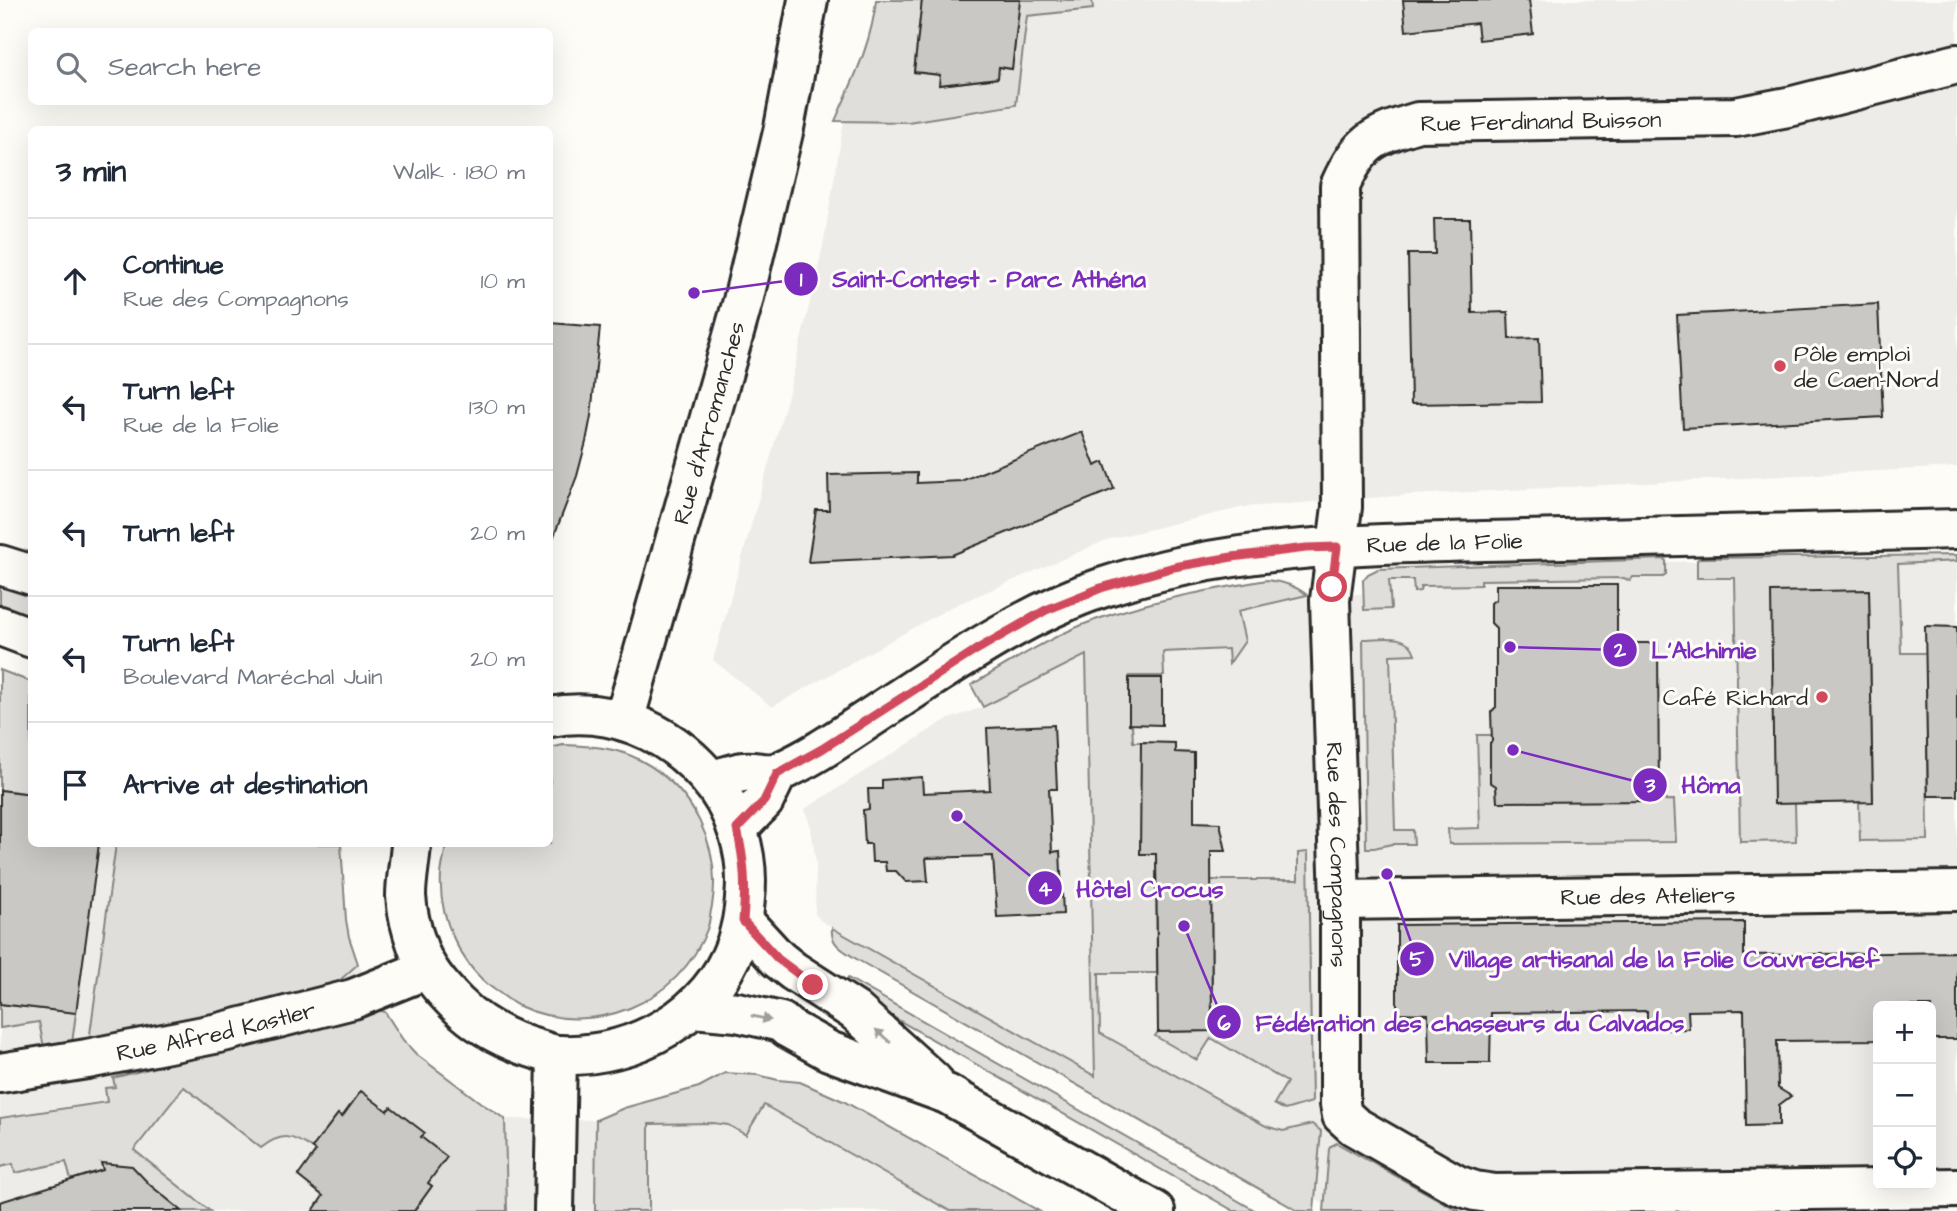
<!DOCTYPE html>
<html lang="en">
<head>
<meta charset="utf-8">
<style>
	body { margin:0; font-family:"Architects Daughter",sans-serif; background:#f2f2f3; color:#1f2937 }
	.controls { position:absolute; right:21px; bottom:21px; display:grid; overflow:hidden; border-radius:10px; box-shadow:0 7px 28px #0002 }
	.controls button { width:63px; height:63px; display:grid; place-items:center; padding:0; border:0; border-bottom:2px solid #e0e1e3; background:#fff; color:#1f2937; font:35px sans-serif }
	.stop { position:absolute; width:21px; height:21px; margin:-16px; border:5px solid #d1495b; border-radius:50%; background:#fff }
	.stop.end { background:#d1495b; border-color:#fff; box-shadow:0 2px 7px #0008 }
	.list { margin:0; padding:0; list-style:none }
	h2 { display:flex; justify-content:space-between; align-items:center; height:91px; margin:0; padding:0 28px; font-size:30px }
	h2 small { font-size:23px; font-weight:400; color:#747a83 }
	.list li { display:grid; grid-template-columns:46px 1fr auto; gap:21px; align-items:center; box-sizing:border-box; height:126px; padding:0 28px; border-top:2px solid #e0e1e3 }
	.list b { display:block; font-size:26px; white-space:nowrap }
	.list p { margin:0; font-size:23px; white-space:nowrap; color:#747a83 }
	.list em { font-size:23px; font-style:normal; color:#747a83 }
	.icon { flex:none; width:38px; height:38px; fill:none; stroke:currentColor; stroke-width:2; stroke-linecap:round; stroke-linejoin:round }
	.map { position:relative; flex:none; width:1957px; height:1211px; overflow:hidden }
	.search { position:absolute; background:#fff; box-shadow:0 7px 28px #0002; left:28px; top:28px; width:525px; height:77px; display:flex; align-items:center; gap:18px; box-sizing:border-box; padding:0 24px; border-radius:10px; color:#747a83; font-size:26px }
	.panel { position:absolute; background:#fff; box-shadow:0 7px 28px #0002; left:28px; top:126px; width:525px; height:721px; border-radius:10px }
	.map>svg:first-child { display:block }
</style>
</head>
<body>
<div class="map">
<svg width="1957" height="1211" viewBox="0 0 1957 1211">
	<rect width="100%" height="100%" fill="#fdfcf7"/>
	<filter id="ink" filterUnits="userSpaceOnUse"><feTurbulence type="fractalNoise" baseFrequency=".0143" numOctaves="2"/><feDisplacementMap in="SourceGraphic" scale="14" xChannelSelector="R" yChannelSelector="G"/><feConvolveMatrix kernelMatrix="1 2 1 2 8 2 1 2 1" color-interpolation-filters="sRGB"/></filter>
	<g filter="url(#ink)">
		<!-- built -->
		<g fill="#edece8" fill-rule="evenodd">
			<polygon points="876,0 1957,0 1957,467 1411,495 1244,507 1109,539 951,607 772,707 713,660 789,392 823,246 844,121 875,10"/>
			<path d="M1957 556V1211H1337L821 921 815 914 816 863 811 828 805 809 946 720 983 707 1086 654 1238 611 1284 600 1307 595 1363 594 1372 579 1663 562ZM1878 1006H1931V1185H1878Z"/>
			<polygon points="0,670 31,682 32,844 341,844 342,877 349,937 358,964 403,1039 416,1054 440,1072 481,1103 505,1119 596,1120 624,1108 699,1087 725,1073 967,1211 0,1211"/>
		</g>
		<!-- green -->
		<g fill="#dfdeda" stroke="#858482" stroke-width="2">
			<path d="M876 0H922L914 72 940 75V85L997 78 999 67 1012 69 1020 0H1092L1093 9 1027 16 1016 105 908 122 835 121C852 82 872 43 876 0Z"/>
			<polygon points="1957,555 1957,561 1898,564 1901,653 1926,653 1928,840 1860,841 1859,802 1873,802 1869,590 1795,804 1796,841 1740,842 1735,578 1697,578 1697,560 1700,558"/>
			<polygon points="1664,559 1666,561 1666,575 1663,577 1633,577 1630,581 1624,578 1481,580 1481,585 1421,586 1420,591 1414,592 1413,580 1389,580 1391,609 1364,610 1363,580 1368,574 1378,569"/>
			<polygon points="0,579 31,590 31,621 0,610"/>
			<path d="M1267 580C1283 582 1294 585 1307 595L1238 611 1245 641 1229 664 1228 649 1163 652 1164 676H1129V724L1132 725 1133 742H1141V853L1156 854 1157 973H1099L1100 1033 1266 1126 1283 1131 1312 1124 1321 1131 1314 1211H1298L858 960C845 951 830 946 832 928L1095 1076 1086 655 983 707 971 685C1011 662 1051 636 1095 620 1151 600 1209 590 1267 580Z"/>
			<path d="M1363 639C1382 639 1409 632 1415 654L1390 655 1395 830H1413L1414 844H1392L1374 848H1366Z"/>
			<polygon points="0,670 31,682 31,794 0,790"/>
			<polygon points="1477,735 1496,735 1496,738 1490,743 1490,751 1496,756 1496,771 1490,775 1490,782 1496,786 1497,801 1674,800 1676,842 1449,844 1448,829 1480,828"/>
			<path d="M563 745C590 746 616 747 640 760 693 788 722 847 712 906 710 913 710 920 708 927 680 1004 591 1040 517 1005 509 1001 502 994 495 990 461 966 438 917 441 875 442 864 445 854 446 844H550V748Z"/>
			<polygon points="116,844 341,844 346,920 349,937 358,964 339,981 330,986 215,1015 92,1038 90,1034"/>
			<polygon points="1308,852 1312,1102 1285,1110 1274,1104 1287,1082 1211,1038 1197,1060 1155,1036 1158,1032 1212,1031 1211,880 1298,880 1298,853"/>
			<polygon points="848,978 1256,1211 1234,1211 842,988"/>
			<polygon points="0,1004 76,1013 72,1043 44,1048 39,1022 0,1028"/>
			<path d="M379 1010 385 1012 403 1040 416 1054 481 1103 505 1119 507 1211H414L432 1186 428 1183 421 1137 424 1133 391 1107 387 1111 361 1092 342 1117 338 1114 312 1148C291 1135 282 1132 261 1148L184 1087 134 1150 210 1211H182L135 1174 103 1167V1170L71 1180 66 1162 15 1173 13 1164 0 1167V1118L107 1102 105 1088 115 1087 113 1078Z"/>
			<polygon points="725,1073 758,1075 778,1080 800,1082 843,1101 1039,1211 950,1211 764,1105 746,1135 728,1125 713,1123 649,1124 649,1211 595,1211 596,1120 624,1108 699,1087"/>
			<polygon points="1337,1143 1340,1145 1459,1211 1324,1211 1329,1149 1331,1146"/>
		</g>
		<!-- building -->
		<g fill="#c9c8c4" stroke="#2b2b2b" stroke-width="2">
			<polygon points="922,0 1020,0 1012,69 999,67 998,78 939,85 940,75 914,72"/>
			<polygon points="1403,0 1529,0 1533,34 1479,40 1477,23 1406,31"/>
			<polygon points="1434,219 1470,219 1472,313 1508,312 1509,339 1539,338 1541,402 1411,404 1408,254 1435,254"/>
			<polygon points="1878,304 1883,417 1683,428 1677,315"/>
			<polygon points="550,323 600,327 591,416 586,442 577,476 552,541 550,541"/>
			<polygon points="1082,432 1095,466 1104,462 1114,489 952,555 808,562 816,510 829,510 828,475 917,473 917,483 961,481"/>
			<polygon points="1496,585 1617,585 1617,643 1658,643 1659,801 1497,802 1496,786 1490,782 1490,743 1492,741 1491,712 1496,707 1496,628 1491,623 1491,603 1496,599"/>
			<polygon points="1869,590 1873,802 1774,804 1771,592"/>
			<polygon points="1925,626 1957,627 1957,796 1928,796"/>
			<polygon points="1129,678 1162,678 1162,725 1129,724"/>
			<polygon points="1054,725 1057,789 1049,789 1052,852 1060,851 1063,914 997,917 993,856 926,858 928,881 906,882 896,871 886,871 885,862 872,862 871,844 865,844 863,810 869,809 868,789 882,789 882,780 922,777 923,793 990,790 987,728"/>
			<polygon points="1141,742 1175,743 1175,752 1194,753 1194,822 1220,823 1226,851 1211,851 1212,1031 1158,1032 1156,854 1140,854"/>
			<polygon points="0,790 32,794 32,844 99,844 76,1013 0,1004"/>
			<polygon points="1744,922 1744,955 1957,952 1957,1039 1931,1039 1931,1006 1878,1006 1878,1040 1777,1041 1778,1088 1791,1096 1779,1105 1779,1125 1746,1126 1744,1010 1688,1011 1689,1029 1647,1030 1647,1011 1491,1013 1490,1063 1429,1063 1428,1014 1397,1013 1397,925"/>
			<polygon points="361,1091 387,1111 391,1107 425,1133 421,1137 447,1157 428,1183 432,1186 414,1211 313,1211 323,1196 298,1176 316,1151 312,1148 338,1114 342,1117"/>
			<polygon points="101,1163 132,1166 150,1185 182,1211 0,1211 0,1202 103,1170"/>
		</g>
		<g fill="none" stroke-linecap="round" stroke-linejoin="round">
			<defs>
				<g id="minor">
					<path id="s1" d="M1957 64 1793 106 1736 117 1418 122C1372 136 1360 142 1340 186L1342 507 1330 600 1340 900V1104L1342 1115 1354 1126 1457 1185 1475 1191 1495 1194 1957 1188"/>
					<path id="s2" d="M711 780C721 778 732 774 743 772 756 770 768 777 781 771 815 756 845 734 876 714 948 667 1022 614 1104 587 1239 542 1384 544 1525 540 1669 537 1813 533 1957 529"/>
					<polyline points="737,829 764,801 777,774"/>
					<path id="s3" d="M1340 900 1957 891"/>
					<path id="s4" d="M0 1073 87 1059 219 1033 353 999 427 969"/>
					<polyline points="554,1211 557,1055"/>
				</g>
				<g id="major">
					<polyline points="0,565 32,575"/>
					<polyline points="0,626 32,638"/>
					<path id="s5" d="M624 721 743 301 784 128 808 0"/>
					<path d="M411 844C410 861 406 879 406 896 407 913 412 932 418 948 425 970 441 988 457 1004 480 1027 508 1041 539 1050 546 1052 553 1055 559 1055 634 1058 710 1016 736 944 741 929 744 914 745 898 750 855 735 807 706 775 667 730 609 706 550 717"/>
					<polyline points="743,921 778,959 793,971 855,1011 933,1081"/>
					<polyline points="693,1008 737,1012 781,1022 788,1028 829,1051 947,1094 1155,1211"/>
				</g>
			</defs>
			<!-- minor casing -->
			<use href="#minor" stroke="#2b2b2b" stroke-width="44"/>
			<!-- major casing -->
			<use href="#major" stroke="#2b2b2b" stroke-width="44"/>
			<!-- minor -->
			<use href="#minor" stroke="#fdfcf7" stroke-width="38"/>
			<!-- major -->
			<use href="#major" stroke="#fdfcf7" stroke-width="38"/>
		</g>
		<!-- one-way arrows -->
		<defs><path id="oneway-solid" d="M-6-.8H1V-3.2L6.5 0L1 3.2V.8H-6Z" transform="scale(1.75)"/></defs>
		<g fill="#9e9e9b">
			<use href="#oneway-solid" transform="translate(761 1018) rotate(13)"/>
			<use href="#oneway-solid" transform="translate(883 1036) rotate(-138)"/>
		</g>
	</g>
	<g fill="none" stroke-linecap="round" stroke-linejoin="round" filter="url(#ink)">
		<!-- route -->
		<path stroke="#d1495b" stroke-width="9" d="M813 985 778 959 743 921C746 885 745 863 737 829L764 801 777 774 822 749 976 650 1046 610 1101 588 1174 567 1232 557 1306 548 1337 547 1332 587"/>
	</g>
	<!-- markers -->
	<g fill="#d1495b" stroke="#fdfcf7" stroke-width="2.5">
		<circle cx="1780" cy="366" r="7"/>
		<circle cx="1822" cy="697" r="7"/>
	</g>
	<g text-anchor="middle" stroke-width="6" stroke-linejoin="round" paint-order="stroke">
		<!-- street labels -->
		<g font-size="23" fill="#2b2b2b" stroke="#fdfcf7">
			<text transform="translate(1541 121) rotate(-1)" y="8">Rue Ferdinand Buisson</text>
			<text dy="8" stroke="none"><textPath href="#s5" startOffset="310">Rue d'Arromanches</textPath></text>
			<text dy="8" stroke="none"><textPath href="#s2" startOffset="789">Rue de la Folie</textPath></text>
			<text dy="8" stroke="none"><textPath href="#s1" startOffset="1321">Rue des Compagnons</textPath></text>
			<text dy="8" stroke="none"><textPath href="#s3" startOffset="308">Rue des Ateliers</textPath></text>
			<text dy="8" stroke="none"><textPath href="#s4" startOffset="220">Rue Alfred Kastler</textPath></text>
		</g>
		<!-- poi labels -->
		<g font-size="23" fill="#2b2b2b" stroke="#fdfcf7" text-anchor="start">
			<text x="1794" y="361">Pôle emploi<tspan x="1794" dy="26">de Caen-Nord</tspan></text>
			<text x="1808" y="705" text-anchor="end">Café Richard</text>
		</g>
	</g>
	<!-- callouts -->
	<path fill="none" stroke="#7b2cbf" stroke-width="2.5" d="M694 293L801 279M1510 647L1620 650M1513 750L1650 785M957 816L1045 888M1387 874L1417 959M1184 926L1224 1022"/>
	<g fill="#7b2cbf" stroke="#fdfcf7" stroke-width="2.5">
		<circle cx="694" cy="293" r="7"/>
		<circle cx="1510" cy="647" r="7"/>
		<circle cx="1513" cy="750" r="7"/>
		<circle cx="957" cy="816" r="7"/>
		<circle cx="1387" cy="874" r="7"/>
		<circle cx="1184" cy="926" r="7"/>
		<circle cx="801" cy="279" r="18"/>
		<circle cx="1620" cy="650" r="18"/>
		<circle cx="1650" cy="785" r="18"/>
		<circle cx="1045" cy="888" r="18"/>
		<circle cx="1417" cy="959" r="18"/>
		<circle cx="1224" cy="1022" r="18"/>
	</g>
	<g font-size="21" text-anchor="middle" font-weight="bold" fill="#fff">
		<text x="801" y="286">1</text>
		<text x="1620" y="657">2</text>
		<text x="1650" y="792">3</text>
		<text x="1045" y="896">4</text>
		<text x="1417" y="966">5</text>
		<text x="1224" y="1030">6</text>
	</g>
	<g font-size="24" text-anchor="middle" font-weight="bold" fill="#7b2cbf" stroke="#fdfcf7" stroke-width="6" stroke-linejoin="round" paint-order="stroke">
		<text x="989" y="287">Saint-Contest - Parc Athéna</text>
		<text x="1704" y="658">L'Alchimie</text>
		<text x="1711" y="793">Hôma</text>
		<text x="1150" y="897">Hôtel Crocus</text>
		<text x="1664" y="967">Village artisanal de la Folie Couvrechef</text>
		<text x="1470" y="1031">Fédération des chasseurs du Calvados</text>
	</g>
</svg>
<div class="controls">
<button>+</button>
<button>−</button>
<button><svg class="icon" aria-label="locate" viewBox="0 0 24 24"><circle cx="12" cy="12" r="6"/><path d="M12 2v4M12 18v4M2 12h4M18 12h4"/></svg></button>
</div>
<div class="stop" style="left:1332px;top:587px"></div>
<div class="stop end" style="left:813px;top:985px"></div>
<div class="search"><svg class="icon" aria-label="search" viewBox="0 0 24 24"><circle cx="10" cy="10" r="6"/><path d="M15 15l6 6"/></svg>Search here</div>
<section class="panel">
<h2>3 min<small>Walk · 180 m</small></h2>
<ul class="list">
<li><svg class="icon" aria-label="ahead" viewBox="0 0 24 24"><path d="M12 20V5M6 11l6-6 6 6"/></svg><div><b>Continue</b><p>Rue des Compagnons</p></div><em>10 m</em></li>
<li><svg class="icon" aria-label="left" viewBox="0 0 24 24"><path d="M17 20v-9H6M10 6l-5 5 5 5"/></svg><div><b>Turn left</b><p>Rue de la Folie</p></div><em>130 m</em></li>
<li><svg class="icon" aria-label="left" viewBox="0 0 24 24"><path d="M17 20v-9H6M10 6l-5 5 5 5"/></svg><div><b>Turn left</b></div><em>20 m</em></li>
<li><svg class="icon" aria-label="left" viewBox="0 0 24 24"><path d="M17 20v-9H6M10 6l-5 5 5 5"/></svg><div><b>Turn left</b><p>Boulevard Maréchal Juin</p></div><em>20 m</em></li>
<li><svg class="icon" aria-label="arrive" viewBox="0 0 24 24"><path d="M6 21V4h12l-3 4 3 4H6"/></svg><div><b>Arrive at destination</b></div></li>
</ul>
</section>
</div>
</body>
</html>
